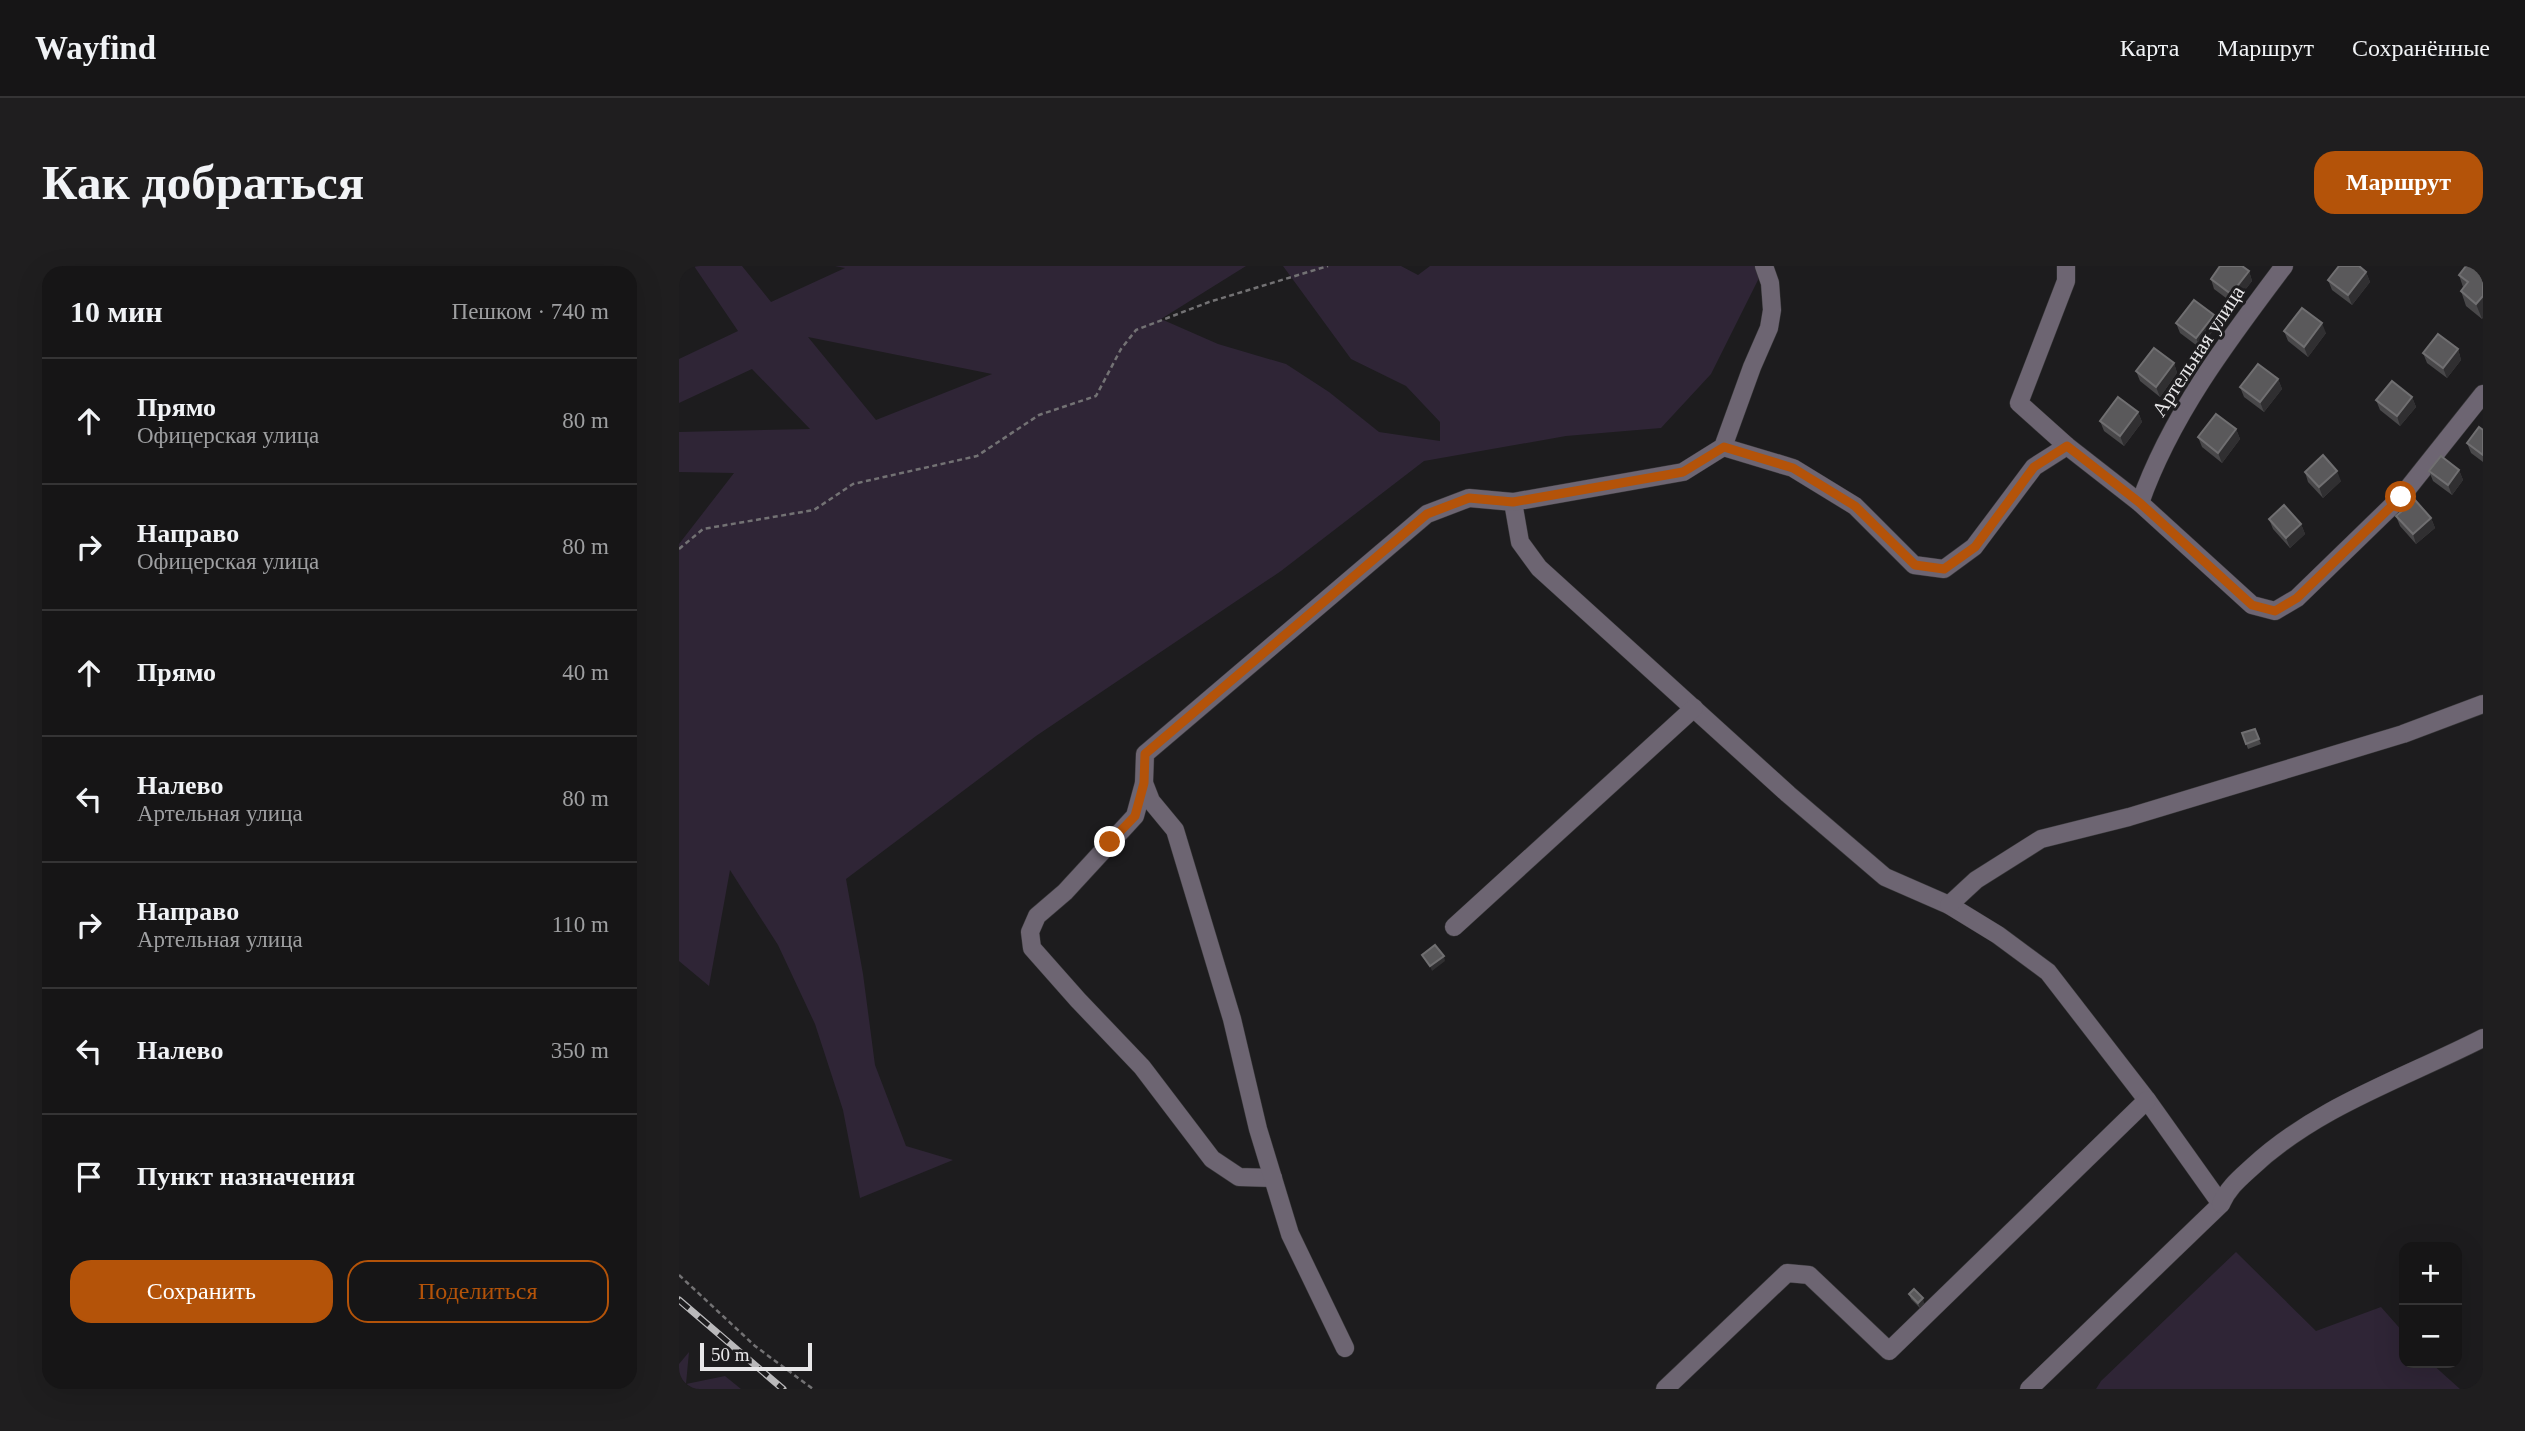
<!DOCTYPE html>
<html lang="ru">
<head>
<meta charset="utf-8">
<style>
	body { margin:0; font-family:Georgia,serif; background:#1f1e1f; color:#f1f3f6 }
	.controls { position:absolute; right:21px; bottom:21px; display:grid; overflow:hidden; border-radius:14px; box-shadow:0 7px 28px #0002 }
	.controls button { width:63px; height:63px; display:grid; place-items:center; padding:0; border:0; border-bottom:2px solid #353435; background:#161516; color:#f1f3f6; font:35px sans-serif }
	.scale { position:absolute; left:21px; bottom:18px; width:112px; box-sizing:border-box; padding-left:7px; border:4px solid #e8e7e9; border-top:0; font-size:19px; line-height:24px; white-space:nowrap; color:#e8e7e9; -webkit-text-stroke:5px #1d1c1e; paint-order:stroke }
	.stop { position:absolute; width:21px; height:21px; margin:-16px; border:5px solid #b45309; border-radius:50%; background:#fff }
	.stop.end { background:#b45309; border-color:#fff; box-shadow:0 2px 7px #0008 }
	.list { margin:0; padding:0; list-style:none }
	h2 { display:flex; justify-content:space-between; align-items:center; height:91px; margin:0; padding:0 28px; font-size:30px }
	h2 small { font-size:23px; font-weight:400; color:#9e9fa1 }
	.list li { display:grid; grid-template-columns:46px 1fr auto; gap:21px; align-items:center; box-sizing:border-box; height:126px; padding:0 28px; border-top:2px solid #353435 }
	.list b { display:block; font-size:26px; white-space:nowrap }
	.list p { margin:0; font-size:23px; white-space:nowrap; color:#9e9fa1 }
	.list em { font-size:23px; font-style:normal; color:#9e9fa1 }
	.actions { display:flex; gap:14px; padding:21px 28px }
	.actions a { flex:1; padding:16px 0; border:2px solid #b45309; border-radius:21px; text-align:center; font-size:24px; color:#b45309 }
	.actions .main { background:#b45309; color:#fff }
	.icon { flex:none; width:38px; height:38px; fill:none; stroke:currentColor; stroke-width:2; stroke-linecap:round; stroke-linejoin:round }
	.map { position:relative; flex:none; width:1804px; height:1123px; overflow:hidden; border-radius:21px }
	header { display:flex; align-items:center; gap:42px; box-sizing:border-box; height:98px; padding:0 35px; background:#161516; border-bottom:2px solid #353435 }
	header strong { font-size:33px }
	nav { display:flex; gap:38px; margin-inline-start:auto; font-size:24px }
	.intro { display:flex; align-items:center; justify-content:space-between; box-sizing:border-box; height:168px; padding:0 42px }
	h1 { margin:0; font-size:49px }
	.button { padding:18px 32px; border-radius:21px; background:#b45309; color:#fff; font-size:24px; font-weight:700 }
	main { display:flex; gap:42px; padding:0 42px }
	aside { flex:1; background:#161516; border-radius:21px; box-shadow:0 7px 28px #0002 }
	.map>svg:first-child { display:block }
</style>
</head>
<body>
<header>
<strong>Wayfind</strong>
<nav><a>Карта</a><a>Маршрут</a><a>Сохранённые</a></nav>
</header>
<div class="intro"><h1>Как добраться</h1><a class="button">Маршрут</a></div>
<main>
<aside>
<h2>10 мин<small>Пешком · 740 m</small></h2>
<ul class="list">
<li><svg class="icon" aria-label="ahead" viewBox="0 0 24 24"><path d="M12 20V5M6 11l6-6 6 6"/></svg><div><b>Прямо</b><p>Офицерская улица</p></div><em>80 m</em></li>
<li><svg class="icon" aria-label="right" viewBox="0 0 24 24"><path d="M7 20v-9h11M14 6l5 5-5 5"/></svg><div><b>Направо</b><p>Офицерская улица</p></div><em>80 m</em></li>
<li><svg class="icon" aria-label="ahead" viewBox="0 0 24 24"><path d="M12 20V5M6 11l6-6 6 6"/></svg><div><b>Прямо</b></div><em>40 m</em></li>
<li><svg class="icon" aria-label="left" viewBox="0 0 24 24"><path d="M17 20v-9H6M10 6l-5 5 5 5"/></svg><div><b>Налево</b><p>Артельная улица</p></div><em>80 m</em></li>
<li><svg class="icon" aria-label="right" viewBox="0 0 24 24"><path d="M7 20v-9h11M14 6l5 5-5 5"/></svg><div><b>Направо</b><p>Артельная улица</p></div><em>110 m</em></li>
<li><svg class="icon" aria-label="left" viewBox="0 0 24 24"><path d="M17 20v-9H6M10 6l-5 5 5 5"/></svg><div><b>Налево</b></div><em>350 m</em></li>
<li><svg class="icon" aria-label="arrive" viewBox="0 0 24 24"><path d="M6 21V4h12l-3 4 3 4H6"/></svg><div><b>Пункт назначения</b></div></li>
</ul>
<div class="actions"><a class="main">Сохранить</a><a>Поделиться</a></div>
</aside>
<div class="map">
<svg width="1804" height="1123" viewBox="0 0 1804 1123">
	<rect width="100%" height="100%" fill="#1d1c1e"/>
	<!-- green -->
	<g fill="#2f2536" fill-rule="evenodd">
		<path d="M15 0H63L92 36 166 2 156 0H567L482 53 539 78 607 98 650 126 700 166 761 175V156L727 120 672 93 604 0H722L739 9 751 0H1086L1032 108 982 162 887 170 745 195 602 305 357 470 167 613 184 708 196 799 227 880 274 894 181 932 164 844 136 758 99 679 51 604 30 720 0 695V278L55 207 0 206V166L131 163 73 103 0 137V93L59 65ZM129 71 313 108 197 154Z"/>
		<polygon points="1557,986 1637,1065 1702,1041 1725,1067 1725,1097 1752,1097 1781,1123 1417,1123 1422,1115"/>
		<polygon points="10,1086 7,1118 46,1110 62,1123 0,1123 0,1098"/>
	</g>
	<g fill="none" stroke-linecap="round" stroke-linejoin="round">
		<defs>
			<g id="minor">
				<polyline points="1387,0 1387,15 1340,137 1388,180 1461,237 1573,339 1596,345 1618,332 1722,231 1804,128"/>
				<polyline points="1044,181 1114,202 1176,240 1235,299 1265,303 1295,281 1355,201 1388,180"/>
				<polyline points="834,236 841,276 860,302 1109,528 1206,611 1270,639 1319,669 1369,706 1468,834 1542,938 1350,1123"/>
				<path d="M1461 237C1492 149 1550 73 1605 0"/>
				<polyline points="465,517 456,550 386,626 358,650 351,666 353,682 399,734 463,801 533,893 560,911 594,912"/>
				<polyline points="1270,639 1297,614 1362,573 1450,551 1724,468 1804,438"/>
				<polyline points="775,661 1015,442"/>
				<path d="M1542 938C1549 922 1560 913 1572 902 1638 840 1726 812 1804 772"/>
				<polyline points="666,1082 611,968 579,863 553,753 496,564 472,535 465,517 466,488 748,248 790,232 834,236 1004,206 1044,181 1073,101 1090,62 1093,44 1091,17 1085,0"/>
				<polyline points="986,1123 1108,1007 1130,1009 1210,1085 1468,834"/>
			</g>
		</defs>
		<!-- minor casing -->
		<use href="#minor" stroke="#39383a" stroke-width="19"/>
		<!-- path -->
		<g stroke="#737274" stroke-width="2.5" stroke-dasharray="5 3.5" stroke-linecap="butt">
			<polyline points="0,283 24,263 135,244 174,218 298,190 360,149 417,130 442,83 457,64 530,36 649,0"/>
			<polyline points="0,1009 76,1080 134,1123"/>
		</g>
		<!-- minor -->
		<use href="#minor" stroke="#6d6572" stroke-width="18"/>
		<defs>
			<polyline id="rail" points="0,1034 104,1123"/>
		</defs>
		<!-- rail casing -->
		<use href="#rail" stroke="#bab9bb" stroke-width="7"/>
		<!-- rail -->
		<use href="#rail" stroke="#1d1c1e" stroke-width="4.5" stroke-dasharray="13" stroke-linecap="butt"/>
	</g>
	<!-- wall -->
	<g fill="#49484a">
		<polygon points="1570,5 1573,15 1555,38 1535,23 1532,13"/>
		<polygon points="1687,6 1691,16 1673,39 1653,24 1649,14"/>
		<polygon points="1780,9 1804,9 1804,51 1803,53 1787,40 1782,25 1784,21"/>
		<polygon points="1497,57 1538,59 1521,82 1501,67"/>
		<polygon points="1605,65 1647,67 1629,91 1609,75"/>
		<polygon points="1779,83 1782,94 1768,112 1748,97 1744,87"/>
		<polygon points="1495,97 1498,107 1481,131 1461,115 1457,105"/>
		<polygon points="1599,113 1603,123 1585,146 1565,131 1561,121"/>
		<polygon points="1733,131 1737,141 1721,160 1701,144 1697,134"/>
		<polygon points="1459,146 1463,156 1445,180 1425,165 1421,155"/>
		<polygon points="1557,163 1561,173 1543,197 1523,181 1519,171"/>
		<polygon points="1804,164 1804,196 1792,187 1788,177"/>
		<polygon points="1780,204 1784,214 1773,229 1754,215 1750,205"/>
		<polygon points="1626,206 1662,215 1644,232 1629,216"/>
		<polygon points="1717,250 1752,252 1756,262 1737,278 1721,260"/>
		<polygon points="1590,253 1622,258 1626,268 1611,282 1594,263"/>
		<polygon points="1576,463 1582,478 1569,483 1563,467"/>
		<polygon points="1230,1028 1245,1037 1241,1042 1232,1033"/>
	</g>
	<!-- shaded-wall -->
	<g fill="#302f31">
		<polygon points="1570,5 1573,15 1555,38 1552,28"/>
		<polygon points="1687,6 1691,16 1673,39 1669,29"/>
		<polygon points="1804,30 1804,51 1803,53 1797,38"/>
		<polygon points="1535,49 1538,59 1521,82 1517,72"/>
		<polygon points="1643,57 1647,67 1629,91 1625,81"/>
		<polygon points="1779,83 1782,94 1768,112 1764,102"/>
		<polygon points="1495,97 1498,107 1481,131 1477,121"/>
		<polygon points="1599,113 1603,123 1585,146 1581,136"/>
		<polygon points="1733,131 1737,141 1721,160 1718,150"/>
		<polygon points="1459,146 1463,156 1445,180 1441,170"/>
		<polygon points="1557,163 1561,173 1543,197 1539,187"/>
		<polygon points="1780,204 1784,214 1773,229 1769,219"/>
		<polygon points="1658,205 1662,215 1644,232 1640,221"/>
		<polygon points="1752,252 1756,262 1737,278 1734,268"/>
		<polygon points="1622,258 1626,268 1611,282 1607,272"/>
		<polygon points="765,690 766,695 753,705 751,700"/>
		<polygon points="1244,1032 1245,1037 1241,1042 1239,1037"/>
	</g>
	<!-- building -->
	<g fill="#5a595b" stroke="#706f71" stroke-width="2">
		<polygon points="1541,0 1563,0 1570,5 1552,28 1532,13"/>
		<polygon points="1660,0 1680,0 1687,6 1669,29 1649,14"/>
		<polygon points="1787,0 1793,0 1804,9 1804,30 1797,38 1782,25 1789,16 1780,9"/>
		<polygon points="1515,34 1535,49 1517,72 1497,57"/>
		<polygon points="1623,42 1643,57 1625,81 1605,65"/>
		<polygon points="1759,68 1779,83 1764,102 1744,87"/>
		<polygon points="1475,82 1495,97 1477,121 1457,105"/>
		<polygon points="1579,98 1599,113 1581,136 1561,121"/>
		<polygon points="1713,115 1733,131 1718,150 1697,134"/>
		<polygon points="1439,131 1459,146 1441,170 1421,155"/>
		<polygon points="1537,148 1557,163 1539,187 1519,171"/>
		<polygon points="1800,161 1804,164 1804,189 1788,177"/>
		<polygon points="1644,189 1658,205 1640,221 1626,206"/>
		<polygon points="1762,190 1780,204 1769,219 1750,205"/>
		<polygon points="1736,234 1752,252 1734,268 1717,250"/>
		<polygon points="1605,239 1622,258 1607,272 1590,253"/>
		<polygon points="1576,463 1580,473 1567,478 1563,467"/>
		<polygon points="756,679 765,690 751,700 743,689"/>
		<polygon points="1235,1023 1244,1032 1239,1037 1230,1028"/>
	</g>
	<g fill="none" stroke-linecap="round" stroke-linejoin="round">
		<!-- route -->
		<polyline stroke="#b45309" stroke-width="9" points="431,576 456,550 465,517 466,488 748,248 790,232 834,236 1004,206 1045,181 1114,202 1176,240 1236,299 1265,303 1296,281 1355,201 1388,180 1461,237 1573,339 1596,345 1618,332 1722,231"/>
	</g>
	<g text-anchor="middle" stroke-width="6" stroke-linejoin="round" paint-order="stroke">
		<!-- street labels -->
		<g font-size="21" fill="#e8e7e9" stroke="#1d1c1e">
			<text transform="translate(1519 85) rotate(-57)" y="7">Артельная улица</text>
		</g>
	</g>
</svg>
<div class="controls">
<button>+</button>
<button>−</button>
</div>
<div class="scale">50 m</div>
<div class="stop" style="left:1722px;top:231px"></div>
<div class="stop end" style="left:431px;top:576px"></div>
</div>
</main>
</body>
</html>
